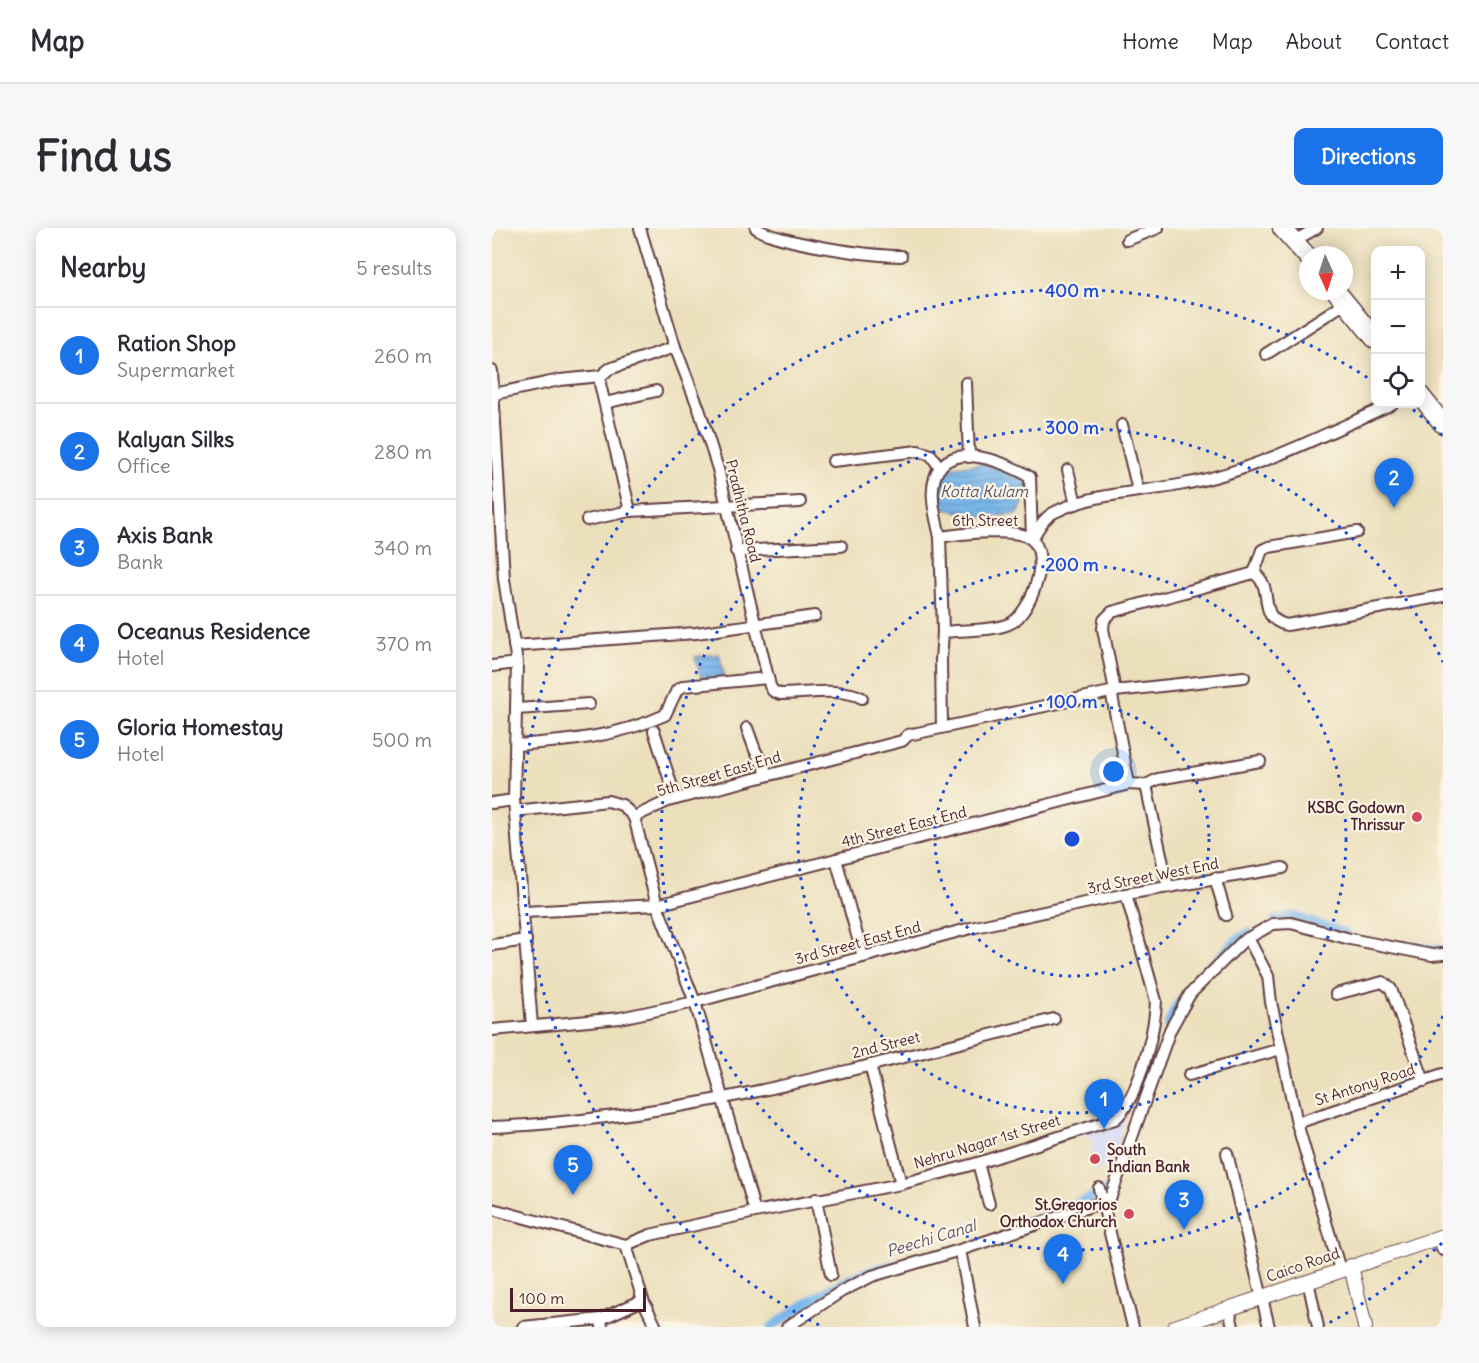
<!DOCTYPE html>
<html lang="en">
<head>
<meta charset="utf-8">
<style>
	body { margin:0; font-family:Delius,sans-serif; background:#f7f7f7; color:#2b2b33 }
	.controls { position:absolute; right:18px; top:18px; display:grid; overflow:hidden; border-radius:12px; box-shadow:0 3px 15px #0003 }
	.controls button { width:54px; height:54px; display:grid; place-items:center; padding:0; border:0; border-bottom:2px solid #e1e1e2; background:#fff; color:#2b2b33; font:30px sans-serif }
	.compass { position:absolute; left:807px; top:18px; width:54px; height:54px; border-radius:50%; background:#fff; box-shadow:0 3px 15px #0003; rotate:177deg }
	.scale { position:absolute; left:18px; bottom:15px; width:136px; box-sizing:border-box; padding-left:6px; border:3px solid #4a1f2b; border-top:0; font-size:16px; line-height:21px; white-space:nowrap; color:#4a1f2b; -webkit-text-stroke:4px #fcf5e5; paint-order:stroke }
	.you { position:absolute; left:622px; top:544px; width:21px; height:21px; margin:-15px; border:4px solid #fff; border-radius:50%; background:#1a73e8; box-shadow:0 0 0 9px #1a73e833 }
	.badge { display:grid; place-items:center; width:39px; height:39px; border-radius:50%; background:#1a73e8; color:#fff; font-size:20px; font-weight:700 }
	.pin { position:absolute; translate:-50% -50px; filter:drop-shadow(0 2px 3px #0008) }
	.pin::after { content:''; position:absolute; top:32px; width:21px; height:18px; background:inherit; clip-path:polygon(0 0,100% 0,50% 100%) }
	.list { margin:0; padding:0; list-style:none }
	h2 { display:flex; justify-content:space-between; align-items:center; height:78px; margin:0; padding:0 24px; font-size:26px }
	h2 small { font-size:20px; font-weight:400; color:#7c7c81 }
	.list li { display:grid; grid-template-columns:39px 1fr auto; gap:18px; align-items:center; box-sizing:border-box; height:96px; padding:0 24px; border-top:2px solid #e1e1e2 }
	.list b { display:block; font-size:22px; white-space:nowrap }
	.list p { margin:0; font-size:20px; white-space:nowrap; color:#7c7c81 }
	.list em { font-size:20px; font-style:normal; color:#7c7c81 }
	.icon { flex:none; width:33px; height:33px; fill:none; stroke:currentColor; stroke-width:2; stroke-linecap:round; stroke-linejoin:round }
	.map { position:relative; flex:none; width:951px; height:1099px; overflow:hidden; border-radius:12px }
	header { display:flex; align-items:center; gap:36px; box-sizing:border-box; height:84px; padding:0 30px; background:#fff; border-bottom:2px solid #e1e1e2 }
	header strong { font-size:28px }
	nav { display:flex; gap:33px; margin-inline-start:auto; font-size:21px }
	.intro { display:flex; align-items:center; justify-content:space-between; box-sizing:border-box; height:144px; padding:0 36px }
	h1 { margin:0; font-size:42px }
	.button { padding:15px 27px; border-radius:12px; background:#1a73e8; color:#fff; font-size:21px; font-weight:700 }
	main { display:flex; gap:36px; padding:0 36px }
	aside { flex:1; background:#fff; border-radius:12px; box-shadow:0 3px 15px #0003 }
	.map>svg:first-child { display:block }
</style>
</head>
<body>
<header>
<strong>Map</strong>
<nav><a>Home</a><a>Map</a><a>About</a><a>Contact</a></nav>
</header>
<div class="intro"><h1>Find us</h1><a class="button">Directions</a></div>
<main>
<aside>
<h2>Nearby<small>5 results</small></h2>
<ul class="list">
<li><span class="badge">1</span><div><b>Ration Shop</b><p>Supermarket</p></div><em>260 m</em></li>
<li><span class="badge">2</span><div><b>Kalyan Silks</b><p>Office</p></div><em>280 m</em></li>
<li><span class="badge">3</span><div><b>Axis Bank</b><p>Bank</p></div><em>340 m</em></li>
<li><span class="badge">4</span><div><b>Oceanus Residence</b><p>Hotel</p></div><em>370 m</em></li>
<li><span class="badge">5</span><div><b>Gloria Homestay</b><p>Hotel</p></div><em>500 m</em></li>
</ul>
</aside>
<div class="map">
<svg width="951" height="1099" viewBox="0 0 951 1099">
	<defs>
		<pattern id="water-rules" width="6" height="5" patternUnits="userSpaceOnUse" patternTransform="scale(1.5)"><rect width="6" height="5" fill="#79b7ec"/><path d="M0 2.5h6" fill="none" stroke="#6594bf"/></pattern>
	</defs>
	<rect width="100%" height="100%" fill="#fcf5e5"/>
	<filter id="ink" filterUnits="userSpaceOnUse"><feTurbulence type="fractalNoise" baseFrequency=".0167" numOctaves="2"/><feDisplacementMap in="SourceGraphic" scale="12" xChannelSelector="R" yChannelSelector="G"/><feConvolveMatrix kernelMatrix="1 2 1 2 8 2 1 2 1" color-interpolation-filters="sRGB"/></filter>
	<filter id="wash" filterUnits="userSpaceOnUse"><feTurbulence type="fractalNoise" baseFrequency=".008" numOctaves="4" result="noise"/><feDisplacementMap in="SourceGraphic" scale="24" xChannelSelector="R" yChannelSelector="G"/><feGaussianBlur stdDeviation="1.35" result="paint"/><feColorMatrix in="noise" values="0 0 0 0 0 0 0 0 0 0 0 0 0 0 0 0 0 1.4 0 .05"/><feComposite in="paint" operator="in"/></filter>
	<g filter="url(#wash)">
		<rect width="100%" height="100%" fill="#ebdfbc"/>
		<!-- built -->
		<polygon fill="#d4d8f9" points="634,891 620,935 603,944 598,907 595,909 590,901"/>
		<!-- water -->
		<g fill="url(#water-rules)" stroke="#626b8c" stroke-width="1.5">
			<polygon points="489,236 519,243 538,256 526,286 491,289 449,280 447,269 456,240"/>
			<polygon points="227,426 233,451 210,452 203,429"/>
		</g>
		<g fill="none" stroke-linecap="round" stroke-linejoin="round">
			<!-- canal -->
			<g stroke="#79b7ec" stroke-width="9">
				<polyline points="783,692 801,688 853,705"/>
				<polyline points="922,719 951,722"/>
				<polyline points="718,739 744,712 757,704"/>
				<polyline points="676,797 684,778 695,765"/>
				<polyline points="558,987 614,963"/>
				<path d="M279 1099C318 1073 363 1039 411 1036"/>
			</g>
		</g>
	</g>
	<g filter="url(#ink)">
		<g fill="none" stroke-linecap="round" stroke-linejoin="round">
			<defs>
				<g id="minor">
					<path d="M148 0 183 119 207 181 226 241 278 458 281 463 288 466C310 466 353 459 370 470"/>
					<path d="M264 0C285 15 380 28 409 28"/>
					<polyline points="635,12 666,0"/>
					<polyline points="802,13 825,0"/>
					<polyline points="774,126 853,75"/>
					<polyline points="0,143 12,351 25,435 22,572 40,798"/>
					<polyline points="474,155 477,229"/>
					<polyline points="2,166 68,152 109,148"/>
					<polyline points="113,175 164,163"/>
					<polyline points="630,197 646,262"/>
					<polyline points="341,233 426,223 439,227 448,240"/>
					<polyline points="576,242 584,276"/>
					<polyline points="138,283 108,156 109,148 117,141 183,119"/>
					<polyline points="95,292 138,283 308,274"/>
					<path d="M448 309C444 290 437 268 443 249 456 210 516 235 538 249L540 311"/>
					<path d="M540 311C546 301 552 289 563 284 604 264 649 265 692 256 763 243 835 205 900 176"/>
					<polyline points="244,323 349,318"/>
					<polyline points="762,345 770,322 777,319 865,304"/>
					<polyline points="22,418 204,405 323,388"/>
					<polyline points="0,438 25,435"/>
					<polyline points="25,481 97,476"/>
					<path d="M450 499 449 432 451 404C469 402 505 403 519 395 539 384 560 327 539 311 524 299 467 306 448 309L451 404"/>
					<polyline points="255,500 263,522 276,547"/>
					<polyline points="162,503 184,571"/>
					<path d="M24 517C76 513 125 509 173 487L185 462 192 458 276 450"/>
					<path d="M637 556 620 468 623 463 611 401 612 392 620 384 762 345C784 360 763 390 795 397L951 368"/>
					<polyline points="654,557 676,659"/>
					<polyline points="0,575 22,572"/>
					<polyline points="23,583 116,573 130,577 142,589"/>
					<polyline points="344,631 371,729"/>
					<polyline points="723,650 734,687"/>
					<polyline points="32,684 165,677 142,589 176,573 410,513 416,507 623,463 752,449"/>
					<polyline points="756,710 776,748 779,774 805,895 848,1042"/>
					<polyline points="0,717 34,712"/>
					<polyline points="844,766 891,754 899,761 932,853"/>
					<polyline points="0,802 128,790 203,774 479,700 634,666 791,640"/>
					<path d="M378 837 409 956 486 935 623 891C646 872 663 803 664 773L634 666"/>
					<polyline points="697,847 789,821"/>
					<polyline points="805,895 951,846"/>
					<path d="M0 899C192 891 377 837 562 791"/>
					<polyline points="735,925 777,1099"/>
					<polyline points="486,935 497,976"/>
					<polyline points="409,956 263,984 203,774 165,677 637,556 654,557 666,551 768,533"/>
					<polyline points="607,960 641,1099"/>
					<polyline points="324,971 339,1047"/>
					<polyline points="0,981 134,1017 158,1007 263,984"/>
					<polyline points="945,1010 951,1022"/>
					<polyline points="134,1017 151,1072 164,1099"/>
					<polyline points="468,1022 483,1099"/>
					<polyline points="816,1053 826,1099"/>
					<polyline points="737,1080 741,1099"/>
					<polyline points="109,1091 151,1072"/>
					<polyline points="31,1099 109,1091 110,1099"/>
					<polyline points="295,1099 350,1063 380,1048 468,1022 611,974 619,968 678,802 698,766 751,713 781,696 799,695 858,711 940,727 951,726"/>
				</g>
				<g id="tertiary">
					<polyline points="859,1038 873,1099"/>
					<polyline points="683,1099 951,1008"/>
				</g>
				<g id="primary">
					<polyline points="790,0 816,29"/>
					<polyline points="844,63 884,112"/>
					<polyline points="928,167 951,196"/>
				</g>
			</defs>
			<!-- minor casing -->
			<use href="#minor" stroke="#623c41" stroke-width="14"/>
			<!-- tertiary casing -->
			<use href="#tertiary" stroke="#623c41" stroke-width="16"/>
			<!-- primary casing -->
			<use href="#primary" stroke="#623c41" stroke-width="21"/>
			<!-- minor -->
			<use href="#minor" stroke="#fff" stroke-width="10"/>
			<!-- tertiary -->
			<use href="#tertiary" stroke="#fff" stroke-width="14"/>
			<!-- primary -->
			<use href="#primary" stroke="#fff" stroke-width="18"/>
		</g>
	</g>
	<!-- distance rings -->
	<g fill="none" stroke="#1d4ed8" stroke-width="3" stroke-dasharray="3 6">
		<circle cx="580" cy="611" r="137"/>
		<circle cx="580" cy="611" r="274"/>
		<path d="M951 788A411 411 0 1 1 951 434"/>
		<path d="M950 1015A548 548 0 0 1 833 1097M327 1097A548 548 0 1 1 882 154M914 176A548 548 0 0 1 950 207"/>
	</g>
	<!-- markers -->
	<g fill="#d1495b" stroke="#fcf5e5" stroke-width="2">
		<circle cx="925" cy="589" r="6"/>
		<circle cx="603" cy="931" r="6"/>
		<circle cx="637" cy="986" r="6"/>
	</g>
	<g text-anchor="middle" stroke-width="4.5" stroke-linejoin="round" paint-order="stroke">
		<!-- street labels -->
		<g font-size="15" fill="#4a1f2b" stroke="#fcf5e5">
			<text transform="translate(251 283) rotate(76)" y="5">Pradhitha Road</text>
			<text x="493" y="298">6th Street</text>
			<text transform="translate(227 546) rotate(-16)" y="5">5th Street East End</text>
			<text transform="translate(412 599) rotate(-14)" y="5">4th Street East End</text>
			<text transform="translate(661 648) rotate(-11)" y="5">3rd Street West End</text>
			<text transform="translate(366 715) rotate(-15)" y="5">3rd Street East End</text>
			<text transform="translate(394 817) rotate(-14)" y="5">2nd Street</text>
			<text transform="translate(873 857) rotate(-18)" y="5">St Antony Road</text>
			<text transform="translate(495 914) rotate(-17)" y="5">Nehru Nagar 1st Street</text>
			<text transform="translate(811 1037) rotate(-19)" y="5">Caico Road</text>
		</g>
		<!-- poi labels -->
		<g font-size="15" font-weight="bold" fill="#4a1f2b" stroke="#fcf5e5" text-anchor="end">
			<text x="913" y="585">KSBC Godown<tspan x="913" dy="17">Thrissur</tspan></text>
			<text x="615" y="927" text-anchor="start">South<tspan x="615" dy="17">Indian Bank</tspan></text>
			<text x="625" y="982">St.Gregorios<tspan x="625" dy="17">Orthodox Church</tspan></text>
		</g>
		<!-- water labels -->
		<g font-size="16" font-style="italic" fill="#5a546f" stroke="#fcf5e5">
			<text x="492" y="269">Kotta Kulam</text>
			<text transform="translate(439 1010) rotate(-17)" y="6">Peechi Canal</text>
		</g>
	</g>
	<circle cx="580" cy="611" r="9" fill="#1d4ed8" stroke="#fcf5e5" stroke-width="3"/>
	<g font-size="18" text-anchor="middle" font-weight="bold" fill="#1d4ed8" stroke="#fcf5e5" stroke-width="4.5" stroke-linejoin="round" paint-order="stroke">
		<text x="580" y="69">400 m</text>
		<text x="580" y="206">300 m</text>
		<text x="580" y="343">200 m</text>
		<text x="580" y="480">100 m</text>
	</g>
</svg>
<div class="controls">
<button>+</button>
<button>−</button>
<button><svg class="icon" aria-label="locate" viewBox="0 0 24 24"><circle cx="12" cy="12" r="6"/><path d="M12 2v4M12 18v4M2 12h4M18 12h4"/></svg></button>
</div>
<svg class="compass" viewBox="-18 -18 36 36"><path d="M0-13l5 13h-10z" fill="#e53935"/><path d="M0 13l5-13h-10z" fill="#7c7c81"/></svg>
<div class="scale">100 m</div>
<div class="you"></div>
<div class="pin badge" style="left:612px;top:901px">1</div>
<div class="pin badge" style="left:902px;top:280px">2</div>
<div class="pin badge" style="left:692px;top:1002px">3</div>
<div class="pin badge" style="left:571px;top:1056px">4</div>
<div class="pin badge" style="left:81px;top:967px">5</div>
</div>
</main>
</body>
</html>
